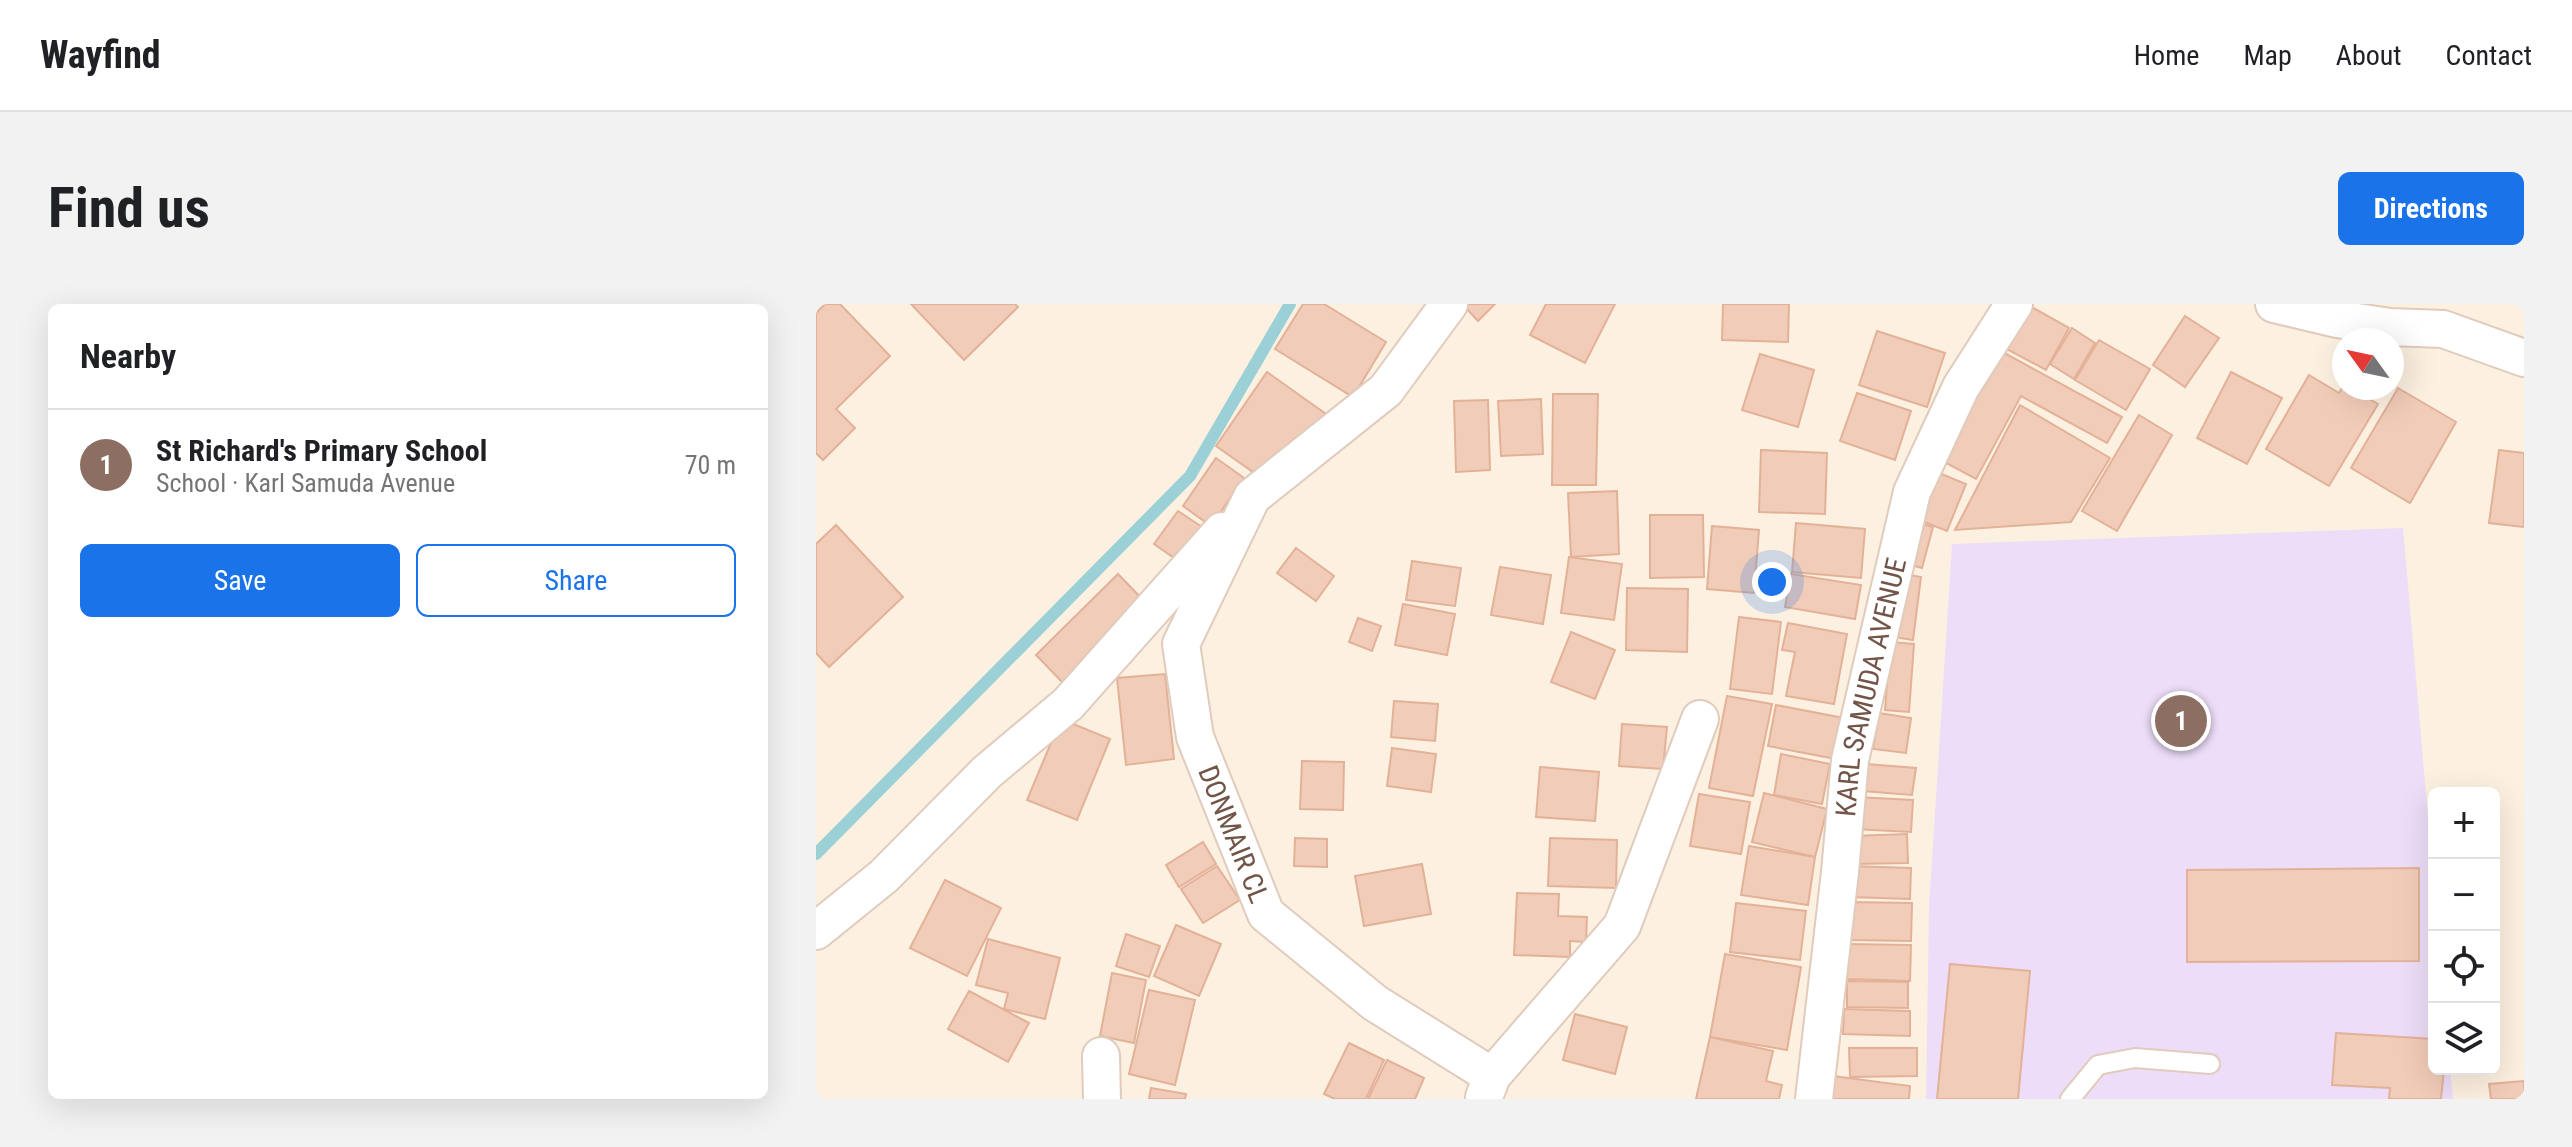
<!DOCTYPE html>
<html lang="en">
<head>
<meta charset="utf-8">
<style>
	body { margin:0; font-family:"Roboto Condensed",sans-serif; background:#f2f2f2; color:#202124 }
	.controls { position:absolute; right:24px; bottom:24px; display:grid; overflow:hidden; border-radius:12px; box-shadow:0 8px 32px #0002 }
	.controls button { width:72px; height:72px; display:grid; place-items:center; padding:0; border:0; border-bottom:2px solid #e0e0e0; background:#fff; color:#202124; font:40px sans-serif }
	.compass { position:absolute; left:1516px; top:24px; width:72px; height:72px; border-radius:50%; background:#fff; box-shadow:0 8px 32px #0002; rotate:303deg }
	.you { position:absolute; left:956px; top:278px; width:28px; height:28px; margin:-20px; border:6px solid #fff; border-radius:50%; background:#1a73e8; box-shadow:0 0 0 12px #1a73e833 }
	.badge { display:grid; place-items:center; width:52px; height:52px; border-radius:50%; background:#1a73e8; color:#fff; font-size:26px; font-weight:700 }
	.pin { position:absolute; translate:-50% -50%; border:4px solid #fff; box-shadow:0 2px 8px #0006 }
	.list { margin:0; padding:0; list-style:none }
	h2 { display:flex; justify-content:space-between; align-items:center; height:104px; margin:0; padding:0 32px; font-size:34px }
	h2 small { font-size:26px; font-weight:400; color:#757577 }
	.list li { display:grid; grid-template-columns:52px 1fr auto; gap:24px; align-items:center; box-sizing:border-box; height:112px; padding:0 32px; border-top:2px solid #e0e0e0 }
	.list b { display:block; font-size:30px; white-space:nowrap }
	.list p { margin:0; font-size:26px; white-space:nowrap; color:#757577 }
	.list em { font-size:26px; font-style:normal; color:#757577 }
	.actions { display:flex; gap:16px; padding:24px 32px }
	.actions a { flex:1; padding:18px 0; border:2px solid #1a73e8; border-radius:12px; text-align:center; font-size:28px; color:#1a73e8 }
	.actions .main { background:#1a73e8; color:#fff }
	.icon { flex:none; width:44px; height:44px; fill:none; stroke:currentColor; stroke-width:2; stroke-linecap:round; stroke-linejoin:round }
	.map { position:relative; flex:none; width:1708px; height:795px; overflow:hidden; border-radius:12px }
	header { display:flex; align-items:center; gap:48px; box-sizing:border-box; height:112px; padding:0 40px; background:#fff; border-bottom:2px solid #e0e0e0 }
	header strong { font-size:38px }
	nav { display:flex; gap:44px; margin-inline-start:auto; font-size:28px }
	.intro { display:flex; align-items:center; justify-content:space-between; box-sizing:border-box; height:192px; padding:0 48px }
	h1 { margin:0; font-size:56px }
	.button { padding:20px 36px; border-radius:12px; background:#1a73e8; color:#fff; font-size:28px; font-weight:700 }
	main { display:flex; gap:48px; padding:0 48px }
	aside { flex:1; background:#fff; border-radius:12px; box-shadow:0 8px 32px #0002 }
	.map>svg:first-child { display:block }
</style>
</head>
<body>
<header>
<strong>Wayfind</strong>
<nav><a>Home</a><a>Map</a><a>About</a><a>Contact</a></nav>
</header>
<div class="intro"><h1>Find us</h1><a class="button">Directions</a></div>
<main>
<aside>
<h2>Nearby<small></small></h2>
<ul class="list">
<li><span class="badge" style="background:#8d6e63">1</span><div><b>St Richard's Primary School</b><p>School · Karl Samuda Avenue</p></div><em>70 m</em></li>
</ul>
<div class="actions"><a class="main">Save</a><a>Share</a></div>
</aside>
<div class="map">
<svg width="1708" height="795" viewBox="0 0 1708 795">
	<rect width="100%" height="100%" fill="#fcf0e0"/>
	<!-- education -->
	<polygon fill="#edddf8" points="1587,224 1618,582 1618,765 1634,765 1637,795 1110,795 1113,604 1136,240"/>
	<g fill="none" stroke-linecap="round" stroke-linejoin="round">
		<!-- stream -->
		<polyline stroke="#9bd0d6" stroke-width="12" points="0,550 374,172 474,0"/>
	</g>
	<!-- building -->
	<g fill="#f1ccb8" stroke="#e3b198" stroke-width="2">
		<polygon points="9,0 24,0 74,52 20,105 39,124 7,156 0,149 0,9"/>
		<polygon points="95,0 199,0 202,3 148,56"/>
		<polygon points="487,0 508,0 570,38 537,93 459,45"/>
		<polygon points="652,0 679,0 662,17 649,3"/>
		<polygon points="730,0 799,0 769,59 714,31"/>
		<polygon points="907,0 973,0 972,38 906,36"/>
		<polygon points="1212,1 1253,24 1230,66 1189,44"/>
		<polygon points="1369,12 1403,34 1369,83 1337,61"/>
		<polygon points="1256,24 1279,39 1258,75 1234,60"/>
		<polygon points="1061,27 1129,49 1111,103 1043,81"/>
		<polygon points="1283,36 1334,65 1310,106 1259,76"/>
		<polygon points="1181,45 1306,113 1291,139 1205,92 1160,175 1121,154"/>
		<polygon points="944,50 998,66 982,123 926,106"/>
		<polygon points="451,68 510,110 458,183 400,142"/>
		<polygon points="1415,68 1466,94 1431,160 1381,134"/>
		<polygon points="1493,71 1523,89 1528,81 1528,84 1535,84 1562,100 1513,182 1450,145"/>
		<polygon points="1582,84 1640,118 1594,199 1535,164"/>
		<polygon points="1041,89 1095,107 1079,156 1024,137"/>
		<polygon points="737,90 782,90 780,181 736,181"/>
		<polygon points="725,95 727,150 685,152 682,97"/>
		<polygon points="672,96 674,166 640,168 638,97"/>
		<polygon points="1204,101 1294,154 1255,218 1139,226"/>
		<polygon points="1323,111 1356,131 1301,227 1266,207"/>
		<polygon points="945,146 1011,149 1009,210 943,208"/>
		<polygon points="1683,146 1708,149 1708,223 1673,219"/>
		<polygon points="400,154 428,174 395,222 367,202"/>
		<polygon points="1118,167 1150,180 1131,227 1098,214"/>
		<polygon points="801,187 803,250 755,253 752,189"/>
		<polygon points="362,207 398,231 374,265 338,240"/>
		<polygon points="834,211 887,211 888,273 834,274"/>
		<polygon points="1099,218 1117,223 1106,264 1088,259"/>
		<polygon points="980,219 1049,225 1045,274 976,268"/>
		<polygon points="20,221 87,293 13,363 0,349 0,240"/>
		<polygon points="896,222 943,226 938,289 891,285"/>
		<polygon points="480,244 518,272 500,297 461,269"/>
		<polygon points="753,253 806,260 798,316 745,309"/>
		<polygon points="596,257 645,264 639,302 590,296"/>
		<polygon points="684,263 735,271 727,320 675,311"/>
		<polygon points="302,270 332,301 250,382 220,351"/>
		<polygon points="975,270 1045,281 1039,315 969,303"/>
		<polygon points="1087,270 1105,273 1097,336 1078,333"/>
		<polygon points="811,284 872,285 871,348 810,346"/>
		<polygon points="587,300 639,310 631,351 579,341"/>
		<polygon points="923,313 965,318 956,390 914,385"/>
		<polygon points="542,314 565,322 556,347 533,338"/>
		<polygon points="972,319 1031,330 1018,400 970,392 979,348 966,346"/>
		<polygon points="755,328 799,346 779,395 735,378"/>
		<polygon points="1074,338 1098,340 1093,408 1069,406"/>
		<polygon points="349,370 358,455 310,461 301,374"/>
		<polygon points="911,392 956,400 937,492 893,484"/>
		<polygon points="578,397 622,400 619,437 575,433"/>
		<polygon points="960,401 1028,414 1020,455 952,442"/>
		<polygon points="1063,409 1095,414 1090,449 1057,445"/>
		<polygon points="245,415 294,435 261,516 211,496"/>
		<polygon points="806,420 851,423 847,465 803,462"/>
		<polygon points="576,444 620,450 615,488 571,482"/>
		<polygon points="965,450 1014,460 1006,500 958,491"/>
		<polygon points="486,457 528,458 527,506 484,505"/>
		<polygon points="1050,460 1100,464 1096,491 1047,487"/>
		<polygon points="724,463 783,468 779,517 720,513"/>
		<polygon points="948,489 1011,505 999,553 936,538"/>
		<polygon points="883,490 934,498 925,550 874,542"/>
		<polygon points="1040,493 1097,496 1095,528 1038,525"/>
		<polygon points="1091,530 1092,559 1036,560 1035,532"/>
		<polygon points="479,534 511,535 511,563 478,562"/>
		<polygon points="734,534 801,536 800,584 732,582"/>
		<polygon points="387,538 400,560 363,583 350,561"/>
		<polygon points="933,542 999,553 992,601 925,591"/>
		<polygon points="606,560 615,610 548,622 539,572"/>
		<polygon points="401,562 424,596 387,619 365,585"/>
		<polygon points="1034,562 1095,564 1094,595 1033,593"/>
		<polygon points="1603,564 1603,657 1371,658 1371,566"/>
		<polygon points="129,576 185,604 151,672 94,644"/>
		<polygon points="701,589 743,590 742,612 771,613 770,638 754,637 754,653 698,651"/>
		<polygon points="1032,598 1096,599 1095,637 1031,636"/>
		<polygon points="920,599 990,607 984,656 914,648"/>
		<polygon points="360,621 405,640 383,692 338,672"/>
		<polygon points="310,630 344,642 333,673 300,662"/>
		<polygon points="172,635 244,654 229,715 188,705 192,689 160,681"/>
		<polygon points="1031,640 1095,641 1094,677 1030,675"/>
		<polygon points="909,650 985,663 971,746 894,733"/>
		<polygon points="1134,660 1214,667 1202,795 1121,795"/>
		<polygon points="296,669 330,676 318,739 284,732"/>
		<polygon points="1031,677 1092,678 1092,704 1031,703"/>
		<polygon points="333,686 379,696 359,781 313,770"/>
		<polygon points="153,687 213,719 192,758 132,725"/>
		<polygon points="1028,705 1094,707 1094,732 1027,730"/>
		<polygon points="759,710 811,723 799,770 747,756"/>
		<polygon points="1520,729 1618,735 1618,765 1628,765 1625,795 1573,795 1574,784 1516,781"/>
		<polygon points="894,733 957,747 950,777 966,781 963,795 880,795"/>
		<polygon points="533,739 568,756 550,795 519,795 508,790"/>
		<polygon points="1033,744 1101,744 1101,772 1034,773"/>
		<polygon points="571,756 608,774 599,795 552,795"/>
		<polygon points="1017,772 1094,782 1093,795 1013,795"/>
		<polygon points="1708,777 1708,795 1675,795 1673,780"/>
		<polygon points="335,784 370,790 369,795 333,795"/>
	</g>
	<g fill="none" stroke-linecap="round" stroke-linejoin="round">
		<defs>
			<polyline id="service" points="1254,795 1282,761 1319,754 1394,760"/>
			<g id="minor">
				<path id="s1" d="M633 0 570 86 436 193 365 340 379 433 450 610 559 699 676 772"/>
				<polyline points="1458,0 1521,15 1574,23 1627,25 1708,54"/>
				<polyline points="0,627 68,572 171,468 252,400 406,227"/>
				<polyline points="285,752 286,795"/>
				<polyline points="668,793 676,772 806,622 884,415"/>
				<path id="s2" d="M998 795 1024 568 1034 456 1096 188 1145 83 1198 0"/>
			</g>
		</defs>
		<!-- service casing -->
		<use href="#service" stroke="#e0cbbc" stroke-width="22"/>
		<!-- minor casing -->
		<use href="#minor" stroke="#e0cbbc" stroke-width="40"/>
		<!-- service -->
		<use href="#service" stroke="#fff" stroke-width="18"/>
		<!-- minor -->
		<use href="#minor" stroke="#fff" stroke-width="36"/>
	</g>
	<g text-anchor="middle" stroke-width="7" stroke-linejoin="round" paint-order="stroke">
		<!-- street labels -->
		<g font-size="28" fill="#725548" stroke="#fff4e6">
			<text dy="10" stroke="none"><textPath href="#s2" startOffset="416">KARL SAMUDA AVENUE</textPath></text>
			<text dy="10" stroke="none"><textPath href="#s1" startOffset="640">DONMAIR CL</textPath></text>
		</g>
	</g>
</svg>
<div class="controls">
<button>+</button>
<button>−</button>
<button><svg class="icon" aria-label="locate" viewBox="0 0 24 24"><circle cx="12" cy="12" r="6"/><path d="M12 2v4M12 18v4M2 12h4M18 12h4"/></svg></button>
<button><svg class="icon" aria-label="layers" viewBox="0 0 24 24"><path d="M12 4l9 5-9 5-9-5zM3 14l9 5 9-5"/></svg></button>
</div>
<svg class="compass" viewBox="-18 -18 36 36"><path d="M0-13l5 13h-10z" fill="#e53935"/><path d="M0 13l5-13h-10z" fill="#757577"/></svg>
<div class="you"></div>
<div class="pin badge" style="left:1365px;top:417px;background:#8d6e63">1</div>
</div>
</main>
</body>
</html>
